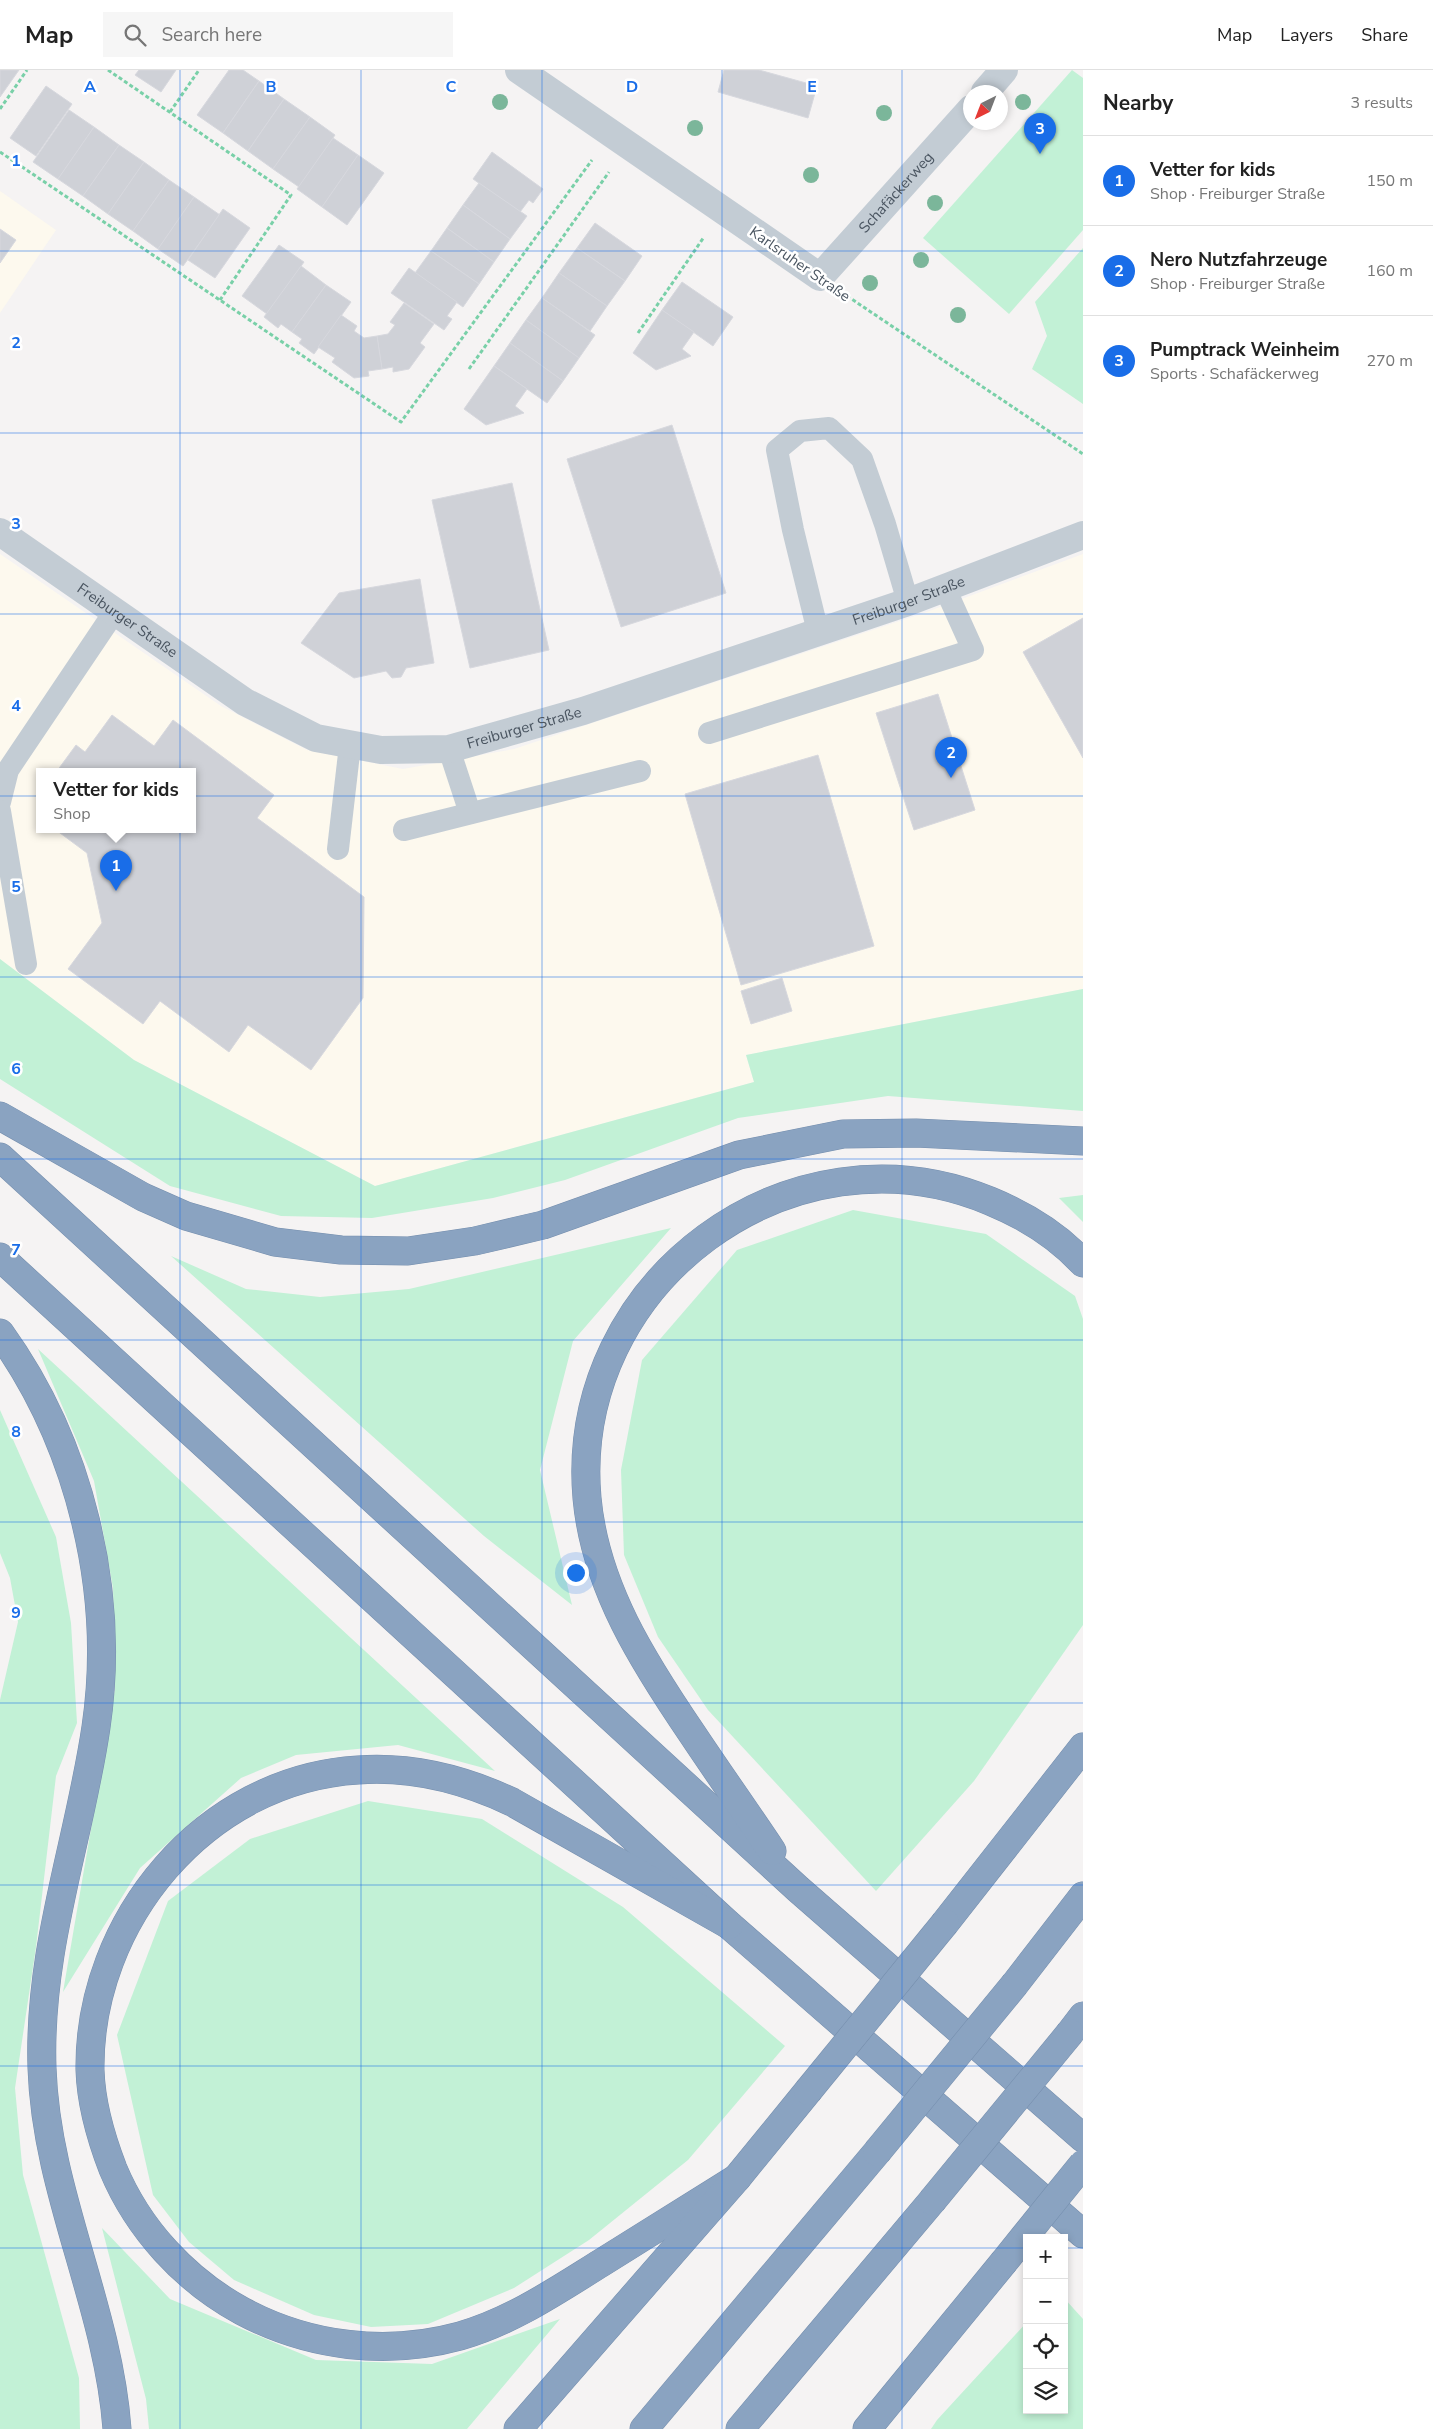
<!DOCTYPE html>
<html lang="en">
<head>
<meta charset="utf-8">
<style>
	body { margin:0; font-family:"Nunito Sans",sans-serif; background:#f6f6f6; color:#222 }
	.controls { position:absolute; right:15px; bottom:15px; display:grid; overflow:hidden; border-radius:0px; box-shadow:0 2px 8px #0003 }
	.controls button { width:45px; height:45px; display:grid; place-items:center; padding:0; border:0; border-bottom:1px solid #e0e0e0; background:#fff; color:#222; font:25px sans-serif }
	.compass { position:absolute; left:963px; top:15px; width:45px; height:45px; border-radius:50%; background:#fff; box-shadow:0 2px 8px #0003; rotate:222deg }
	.you { position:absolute; left:575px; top:1502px; width:18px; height:18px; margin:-12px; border:4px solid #fff; border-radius:50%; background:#1a73e8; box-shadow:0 0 0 8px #1a73e833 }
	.badge { display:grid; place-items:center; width:32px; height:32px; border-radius:50%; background:#196de8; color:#fff; font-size:16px; font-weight:700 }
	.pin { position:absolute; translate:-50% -41px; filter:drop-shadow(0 1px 2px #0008) }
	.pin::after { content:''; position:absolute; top:26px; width:18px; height:15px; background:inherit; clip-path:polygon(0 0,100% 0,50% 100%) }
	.popup { position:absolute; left:36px; top:698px; width:160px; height:65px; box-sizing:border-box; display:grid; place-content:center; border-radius:0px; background:#fff; filter:drop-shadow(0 1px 4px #0005); font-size:16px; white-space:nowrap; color:#767676 }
	.popup b { font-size:19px; color:#222 }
	.popup::after { content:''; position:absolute; left:50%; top:100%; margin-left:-10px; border:10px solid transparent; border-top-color:#fff }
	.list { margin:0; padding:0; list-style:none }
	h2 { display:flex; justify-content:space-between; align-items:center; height:65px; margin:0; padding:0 20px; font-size:21px }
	h2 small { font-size:16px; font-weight:400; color:#767676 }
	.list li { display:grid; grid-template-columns:32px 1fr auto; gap:15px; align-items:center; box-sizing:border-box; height:90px; padding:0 20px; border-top:1px solid #e0e0e0 }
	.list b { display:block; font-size:19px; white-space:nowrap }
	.list p { margin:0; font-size:16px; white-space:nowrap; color:#767676 }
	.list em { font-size:16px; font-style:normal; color:#767676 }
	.icon { flex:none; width:28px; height:28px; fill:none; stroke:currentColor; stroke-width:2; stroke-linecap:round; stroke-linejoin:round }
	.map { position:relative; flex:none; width:1083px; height:2359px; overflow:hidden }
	header { display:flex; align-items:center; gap:30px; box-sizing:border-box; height:70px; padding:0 25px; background:#fff; border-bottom:1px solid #e0e0e0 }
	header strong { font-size:24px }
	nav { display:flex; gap:28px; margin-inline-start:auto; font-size:18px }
	.search { width:350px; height:45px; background:#f6f6f6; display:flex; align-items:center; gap:12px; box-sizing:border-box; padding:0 18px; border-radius:0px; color:#767676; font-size:19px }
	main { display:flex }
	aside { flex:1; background:#fff }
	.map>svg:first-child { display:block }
</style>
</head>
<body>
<header>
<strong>Map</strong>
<div class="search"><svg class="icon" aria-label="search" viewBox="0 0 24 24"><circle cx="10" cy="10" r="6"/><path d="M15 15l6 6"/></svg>Search here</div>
<nav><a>Map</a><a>Layers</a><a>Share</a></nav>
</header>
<main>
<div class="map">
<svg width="1083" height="2359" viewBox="0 0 1083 2359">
	<rect width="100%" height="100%" fill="#f5f3f3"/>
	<!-- commercial -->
	<g fill="#fdf9ee" fill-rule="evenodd">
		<polygon points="0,121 56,160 0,243"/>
		<path d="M0 484 221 636 307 680 403 699 514 679 924 543 1083 484V919L746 985 754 1012 375 1116 134 990 0 889ZM40 702H192V760H40Z"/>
	</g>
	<!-- green -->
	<g fill="#c2f1d6">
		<polygon points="1072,0 1083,8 1083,160 1009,244 923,168"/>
		<polygon points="1083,178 1083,334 1032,299 1047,266 1035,232"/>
		<polygon points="0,889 134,990 375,1116 754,1012 746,985 1083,919 1083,1041 888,1026 738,1048 565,1110 493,1128 372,1148 281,1146 170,1116 0,1009"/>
		<polygon points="1083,1125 1083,1152 1059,1128"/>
		<polygon points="853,1140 986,1164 1075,1226 1083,1249 1083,1555 974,1711 876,1821 708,1640 658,1567 624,1485 621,1400 642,1290 737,1180"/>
		<polygon points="671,1158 573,1271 540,1400 572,1535 484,1466 171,1186 246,1219 320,1227 409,1219"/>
		<polygon points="38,1279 495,1701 398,1675 296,1685 241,1708 140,1798 63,1922 115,1619 113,1518 94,1411"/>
		<polygon points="0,1340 56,1467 71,1553 77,1653 56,1706 36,1877 15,2018 23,2105 79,2308 80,2359 0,2359 0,1630 18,1552 10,1508 0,1483"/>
		<polygon points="368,1731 482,1749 623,1837 785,1976 688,2090 589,2170 514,2218 428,2254 371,2257 314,2245 234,2210 189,2172 153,2125 117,1965 168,1831 250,1769"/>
		<polygon points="102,2158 170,2229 316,2290 432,2294 560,2249 467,2359 149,2359 146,2329"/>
		<polygon points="1064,2228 1083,2249 1083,2359 931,2359 937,2350 1027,2252 1027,2340 1064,2340"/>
	</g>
	<!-- building -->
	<g fill="#cfd1d7" stroke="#d7d8de">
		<polygon points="0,0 19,0 0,27"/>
		<polygon points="139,0 176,0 161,22 135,5"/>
		<polygon points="229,0 243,0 259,11 223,63 197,45"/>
		<polygon points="724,0 759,0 817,16 808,48 718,22"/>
		<polygon points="259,11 284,29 248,81 223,63"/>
		<polygon points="46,16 72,34 36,86 10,68"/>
		<polygon points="284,29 310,47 273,99 248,81"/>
		<polygon points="69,40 94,57 58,109 33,92"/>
		<polygon points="310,47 335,65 299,117 273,99"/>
		<polygon points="94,57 119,75 83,126 58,109"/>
		<polygon points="333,68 358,85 322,137 297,119"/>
		<polygon points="119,75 144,92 108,144 83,126"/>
		<polygon points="492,82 543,119 533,133 529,130 520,142 473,109"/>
		<polygon points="358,85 384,103 347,155 322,137"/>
		<polygon points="144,92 169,110 133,161 108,144"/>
		<polygon points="169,110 194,127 158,179 133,161"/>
		<polygon points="479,113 527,146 510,169 463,135"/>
		<polygon points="194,127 220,145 183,196 158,179"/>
		<polygon points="463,135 510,169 494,192 447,158"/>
		<polygon points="223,139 250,158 215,208 188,190"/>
		<polygon points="595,153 642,186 625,211 577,178"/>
		<polygon points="447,158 494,192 479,214 431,181"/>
		<polygon points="0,159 16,170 0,193"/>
		<polygon points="279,175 304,192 267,244 242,226"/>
		<polygon points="577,178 625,211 607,236 559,203"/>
		<polygon points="431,181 479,214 463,237 415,203"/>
		<polygon points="301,196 326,215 292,262 281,254 278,258 264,247"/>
		<polygon points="409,198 457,232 447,246 452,249 444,260 391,223"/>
		<polygon points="559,203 607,236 590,261 542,228"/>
		<polygon points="682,212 733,247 713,276 662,240"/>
		<polygon points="326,215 351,232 314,284 299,273 302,269 292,262"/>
		<polygon points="542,228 595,265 579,288 526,250"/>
		<polygon points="404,233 434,254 420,273 425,277 409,299 393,302 393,297 382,299 377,266 388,264 395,255 390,252"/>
		<polygon points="662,240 694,262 682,279 691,286 656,300 633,283"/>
		<polygon points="341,245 357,256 354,261 364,268 377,266 382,299 368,301 369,306 354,308 332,292 335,288 318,277"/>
		<polygon points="526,250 579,288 563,311 510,273"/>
		<polygon points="510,273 563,311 547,333 494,296"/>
		<polygon points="494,296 527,319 515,336 524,343 486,355 464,339"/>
		<polygon points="672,355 726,523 621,557 567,389"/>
		<polygon points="512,413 549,580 470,598 432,430"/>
		<polygon points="420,509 434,593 406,598 401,607 392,608 386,601 354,608 301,573 339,523"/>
		<polygon points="1083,548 1083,688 1023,582"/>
		<polygon points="938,624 975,740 914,760 876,643"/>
		<polygon points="112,645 154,676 173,650 274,725 257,748 364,827 363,928 311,1000 248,955 229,982 160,931 143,954 68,899 102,853 87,783 56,760 192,760 192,702 57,701 76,675 85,682"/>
		<polygon points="818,685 874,876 741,915 685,724"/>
		<polygon points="782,908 792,941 751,954 741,921"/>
	</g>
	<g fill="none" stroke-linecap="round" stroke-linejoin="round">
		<defs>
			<g id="motorway">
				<polyline points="0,1046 143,1127 186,1146 275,1172 341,1180 408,1181 475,1171 543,1155 739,1085 843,1064 916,1063 1083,1071"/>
				<polyline points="0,1087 798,1819 1083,2068"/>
				<polyline points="0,1187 729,1855 1083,2164"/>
				<path d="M0 1263C80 1374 116 1522 96 1657 79 1773 38 1878 42 1998 46 2123 108 2235 117 2359"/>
				<path d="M772 1781C746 1742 719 1704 693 1665 644 1593 595 1517 587 1428 568 1212 791 1048 990 1131 1024 1145 1058 1166 1083 1193"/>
				<polyline points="945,1853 1083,1677"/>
				<path d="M729 1855 512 1732C463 1709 413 1696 358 1700 205 1709 88 1851 90 2000 91 2033 101 2068 113 2099 138 2159 185 2210 242 2241 309 2277 387 2286 460 2266 512 2251 556 2221 601 2193 647 2164 692 2136 737 2108"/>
				<polyline points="1015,1914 1083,1826"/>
				<polyline points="1070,1963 1083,1946"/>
				<polyline points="518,2359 737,2108 808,2021"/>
				<polyline points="644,2359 877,2082"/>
				<polyline points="740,2359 932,2131"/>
				<polyline points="867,2359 1003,2193"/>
			</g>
		</defs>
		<!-- motorway casing -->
		<use href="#motorway" stroke="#758ead" stroke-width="29"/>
		<!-- path -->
		<g stroke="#79d0a8" stroke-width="3" stroke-dasharray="4 2.5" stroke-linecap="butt">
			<polyline points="108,0 291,125 220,230"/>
			<polyline points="0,39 27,0"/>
			<polyline points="170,42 199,0"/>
			<polyline points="0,82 401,352 592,90"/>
			<polyline points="847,226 1083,384"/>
			<polyline points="638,263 704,167"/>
			<polyline points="469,299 609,102"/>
		</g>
		<!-- service -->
		<g stroke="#c3ccd4" stroke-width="22">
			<polyline points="818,562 793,460 777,380 800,361 829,358 862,389 885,454 908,532"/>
			<polyline points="709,663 973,580 945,518"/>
			<polyline points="449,679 470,743"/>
			<polyline points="0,732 8,700 115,541"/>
			<polyline points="0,741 26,894"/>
			<polyline points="404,760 640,701"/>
			<polyline points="338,779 350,675"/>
		</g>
		<!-- minor -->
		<g stroke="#c3ccd4" stroke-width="28">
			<path id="s1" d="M519 0 820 207 971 39"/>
			<polyline points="985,22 1004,0"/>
			<path id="s2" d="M0 462 245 632 316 668 381 680 449 679 583 641 908 532 1083 465"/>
		</g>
		<!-- motorway -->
		<use href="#motorway" stroke="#8aa3c1" stroke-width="28"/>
		<defs>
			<g id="motorway-bridge">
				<polyline points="808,2021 945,1853"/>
				<polyline points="877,2082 1015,1914"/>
				<polyline points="932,2131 1070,1963"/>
				<polyline points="1003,2193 1083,2094"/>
			</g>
		</defs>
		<!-- motorway-bridge casing -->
		<use href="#motorway-bridge" stroke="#758ead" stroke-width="29" stroke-linecap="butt"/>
		<!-- motorway-bridge -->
		<use href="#motorway-bridge" stroke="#8aa3c1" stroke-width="28"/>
	</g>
	<!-- trees -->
	<g fill="#7bb69a">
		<circle cx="500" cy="32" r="8"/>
		<circle cx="1023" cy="32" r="8"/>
		<circle cx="884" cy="43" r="8"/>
		<circle cx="695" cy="58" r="8"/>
		<circle cx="811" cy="105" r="8"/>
		<circle cx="935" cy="133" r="8"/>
		<circle cx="921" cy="190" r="8"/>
		<circle cx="870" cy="213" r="8"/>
		<circle cx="958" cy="245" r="8"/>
	</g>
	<!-- grid -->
	<path fill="none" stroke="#196de8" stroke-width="1" stroke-opacity="0.55" d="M180 0V2359M361 0V2359M542 0V2359M722 0V2359M902 0V2359M0 181H1083M0 363H1083M0 544H1083M0 726H1083M0 907H1083M0 1089H1083M0 1270H1083M0 1452H1083M0 1633H1083M0 1815H1083M0 1996H1083M0 2178H1027M1064 2178H1083"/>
	<g text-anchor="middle" stroke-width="5" stroke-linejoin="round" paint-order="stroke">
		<!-- street labels -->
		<g font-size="15" fill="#4a5561" stroke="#fff">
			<text dy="5" stroke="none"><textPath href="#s1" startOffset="479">Schafäckerweg</textPath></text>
			<text transform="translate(800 194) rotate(35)" y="5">Karlsruher Straße</text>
			<text dy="5" stroke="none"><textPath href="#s2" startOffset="995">Freiburger Straße</textPath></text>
			<text dy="5" stroke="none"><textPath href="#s2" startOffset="155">Freiburger Straße</textPath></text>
			<text dy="5" stroke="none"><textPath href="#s2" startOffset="590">Freiburger Straße</textPath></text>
		</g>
	</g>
	<g font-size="16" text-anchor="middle" font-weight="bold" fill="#196de8" stroke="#fff" stroke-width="5" stroke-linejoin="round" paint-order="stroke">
		<text x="90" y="22">A</text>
		<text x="271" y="22">B</text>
		<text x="451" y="22">C</text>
		<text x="632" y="22">D</text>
		<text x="812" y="22">E</text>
		<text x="16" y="96">1</text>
		<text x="16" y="278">2</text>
		<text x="16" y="459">3</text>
		<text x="16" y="641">4</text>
		<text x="16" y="822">5</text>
		<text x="16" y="1004">6</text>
		<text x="16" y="1185">7</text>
		<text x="16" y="1367">8</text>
		<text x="16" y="1548">9</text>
	</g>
</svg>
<div class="controls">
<button>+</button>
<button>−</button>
<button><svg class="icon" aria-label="locate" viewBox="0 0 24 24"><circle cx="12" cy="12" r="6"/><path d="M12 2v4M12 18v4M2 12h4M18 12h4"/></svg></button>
<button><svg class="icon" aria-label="layers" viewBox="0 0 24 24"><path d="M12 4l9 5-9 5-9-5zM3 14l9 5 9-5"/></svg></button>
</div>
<svg class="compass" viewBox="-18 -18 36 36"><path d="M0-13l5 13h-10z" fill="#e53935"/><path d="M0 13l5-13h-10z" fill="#767676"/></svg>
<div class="you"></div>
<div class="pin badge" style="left:116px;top:821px">1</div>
<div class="popup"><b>Vetter for kids</b>Shop</div>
<div class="pin badge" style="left:951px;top:708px">2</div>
<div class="pin badge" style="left:1040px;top:84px">3</div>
</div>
<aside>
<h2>Nearby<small>3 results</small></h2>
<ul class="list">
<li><span class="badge">1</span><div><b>Vetter for kids</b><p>Shop · Freiburger Straße</p></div><em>150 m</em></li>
<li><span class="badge">2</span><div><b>Nero Nutzfahrzeuge</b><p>Shop · Freiburger Straße</p></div><em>160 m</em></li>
<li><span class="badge">3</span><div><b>Pumptrack Weinheim</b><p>Sports · Schafäckerweg</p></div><em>270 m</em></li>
</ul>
</aside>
</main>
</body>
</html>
